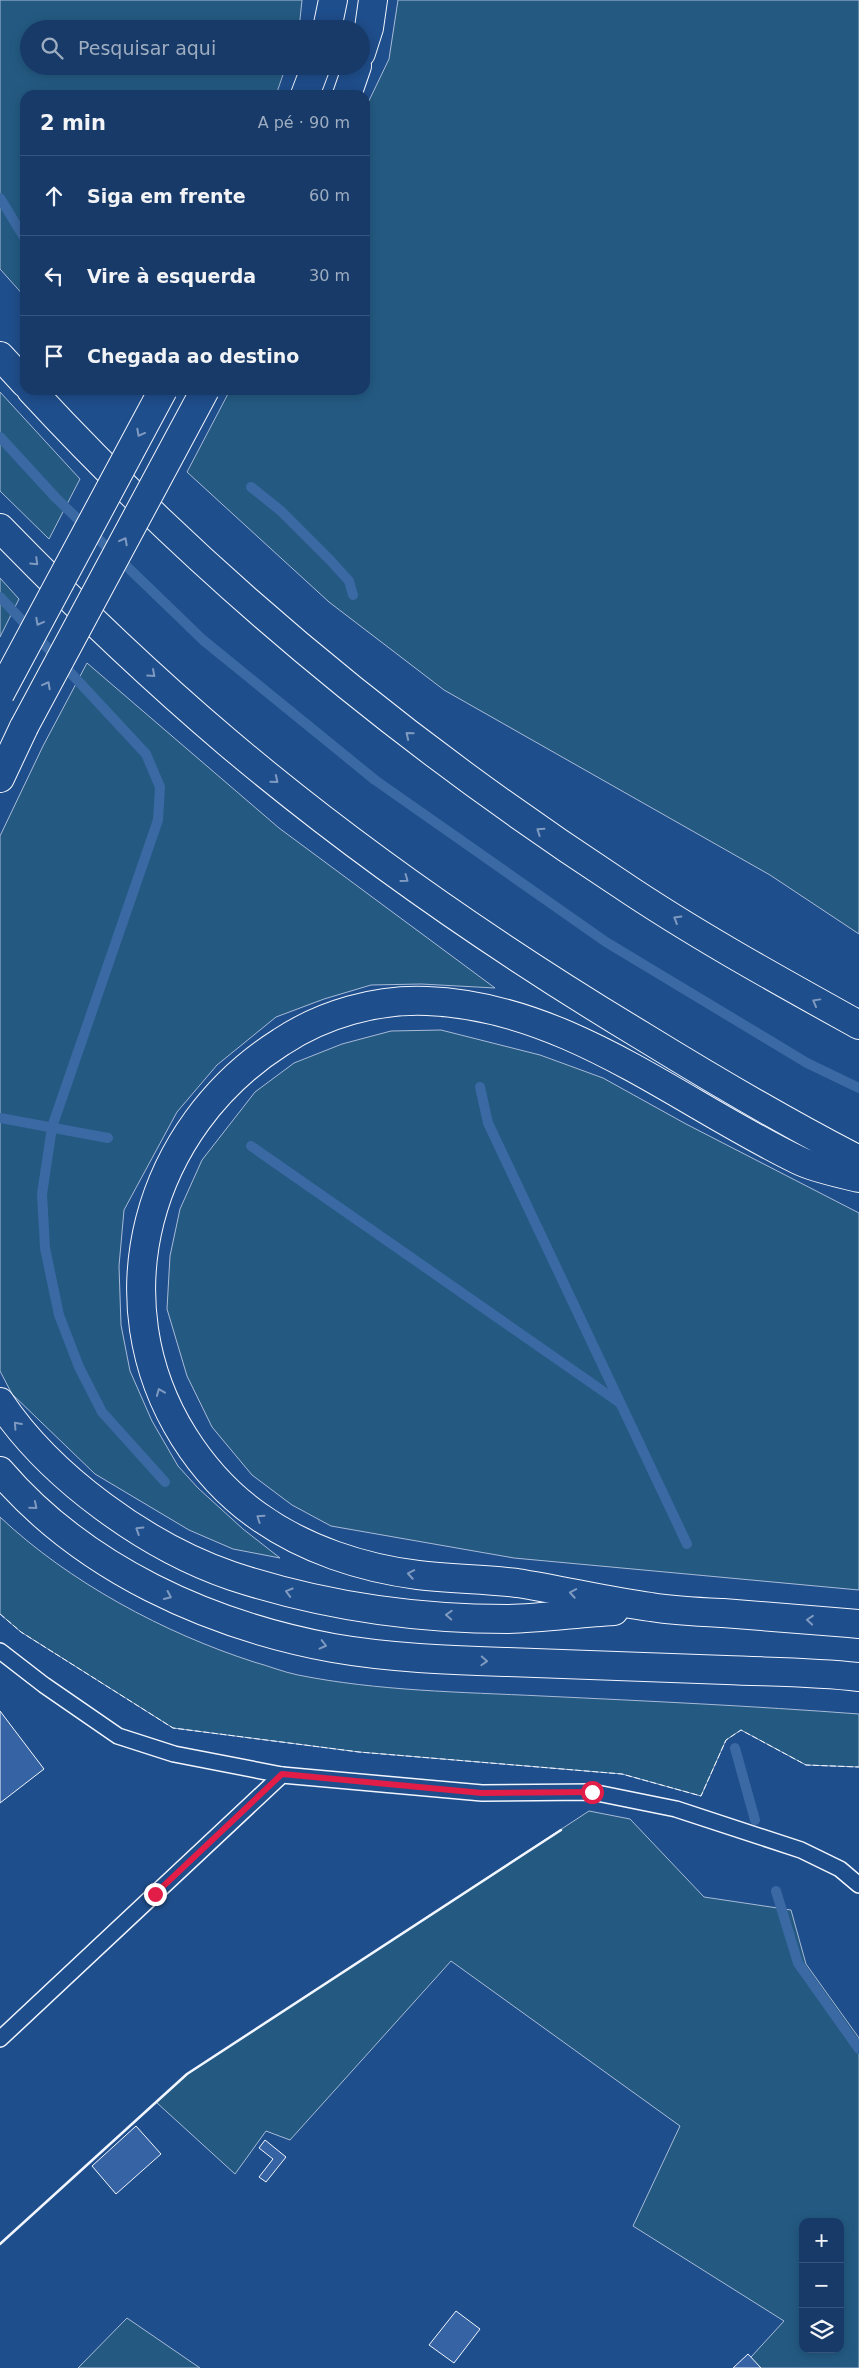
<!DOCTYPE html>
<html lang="pt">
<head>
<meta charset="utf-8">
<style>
	body { margin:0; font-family:"DejaVu Sans",sans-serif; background:#244571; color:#f1f3f6 }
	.controls { position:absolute; right:15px; bottom:15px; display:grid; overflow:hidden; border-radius:10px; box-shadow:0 2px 12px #0003 }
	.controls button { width:45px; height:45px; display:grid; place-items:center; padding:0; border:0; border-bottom:1px solid #36547d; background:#173a69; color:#f1f3f6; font:25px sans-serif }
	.stop { position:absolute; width:15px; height:15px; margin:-11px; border:4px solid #e11d48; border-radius:50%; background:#fff }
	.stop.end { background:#e11d48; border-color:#fff; box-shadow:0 1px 5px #0008 }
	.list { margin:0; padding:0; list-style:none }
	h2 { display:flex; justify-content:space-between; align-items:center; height:65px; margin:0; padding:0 20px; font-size:21px }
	h2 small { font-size:16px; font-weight:400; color:#9eadc0 }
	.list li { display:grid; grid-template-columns:32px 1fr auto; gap:15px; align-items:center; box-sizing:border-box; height:80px; padding:0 20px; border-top:1px solid #36547d }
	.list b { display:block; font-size:19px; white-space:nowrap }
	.list em { font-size:16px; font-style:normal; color:#9eadc0 }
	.icon { flex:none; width:28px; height:28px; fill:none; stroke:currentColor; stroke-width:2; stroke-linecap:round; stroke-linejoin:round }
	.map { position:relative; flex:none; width:859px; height:2368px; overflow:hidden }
	.search { position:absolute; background:#173a69; box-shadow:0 2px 12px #0003; left:20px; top:20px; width:350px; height:55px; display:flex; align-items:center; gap:12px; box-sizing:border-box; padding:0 18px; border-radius:28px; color:#9eadc0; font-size:19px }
	.panel { position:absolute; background:#173a69; box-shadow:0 2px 12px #0003; left:20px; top:90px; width:350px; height:305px; border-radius:15px }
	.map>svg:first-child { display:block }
</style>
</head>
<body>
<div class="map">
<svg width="859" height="2368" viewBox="0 0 859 2368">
	<rect width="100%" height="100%" fill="#1f4e8c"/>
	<!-- green -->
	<g fill="#245a82" stroke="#a8bbd7" fill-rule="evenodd">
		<polygon points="0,0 302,0 299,29 29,29 29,66 286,66 276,95 25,95 25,297 0,269"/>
		<polygon points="398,0 859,0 859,934 770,875 444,690 329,602 187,472 230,390 365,390 365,109 389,59"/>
		<polygon points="0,392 80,479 49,539 0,491"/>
		<polygon points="0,578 19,599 0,637"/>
		<polygon points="87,663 279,828 495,988 421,984 371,985 324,999 276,1017 217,1065 177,1112 124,1210 119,1266 121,1325 130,1371 152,1421 178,1466 198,1488 243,1529 280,1558 233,1549 189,1530 95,1474 12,1394 0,1371 0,836 43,746"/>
		<polygon points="441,1030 540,1055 603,1078 686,1124 859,1213 859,1590 514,1558 331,1526 292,1505 252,1475 212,1427 187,1376 167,1309 170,1256 180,1209 202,1160 255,1092 294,1063 342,1044 391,1031"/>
		<path d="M0 1517C69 1582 164 1633 254 1662 269 1666 283 1672 298 1675 378 1691 460 1692 542 1696 648 1701 753 1706 859 1714V1767L806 1765 741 1730 726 1740 701 1796 622 1774 359 1752 173 1728 21 1632 0 1614Z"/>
		<path d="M589 1811 630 1819 704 1897 791 1910 806 1964 859 2038V2368H741L784 2321 633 2226 680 2126 451 1961 290 2140 266 2131 235 2174 156 2102 187 2074ZM803 2222H840V2349H803Z"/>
		<polygon points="127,2318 200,2368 78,2368"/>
	</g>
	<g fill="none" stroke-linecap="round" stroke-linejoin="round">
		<!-- stream -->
		<g stroke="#3b69a3" stroke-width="10">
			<polyline points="0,198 25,239"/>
			<polyline points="0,437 56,498 203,640 375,780 606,942 807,1063 859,1088"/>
			<polyline points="251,487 281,511 330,560 349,581 353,595"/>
			<polyline points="0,597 146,754 160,787 158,820 52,1127 42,1194 45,1248 59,1315 79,1367 102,1412 165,1482"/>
			<polyline points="480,1087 488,1123 687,1544"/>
			<polyline points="0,1118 108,1138"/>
			<polyline points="251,1146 620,1403"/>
			<polyline points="735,1748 755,1820"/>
			<polyline points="776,1891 798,1963 859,2049"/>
		</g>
	</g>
	<!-- building -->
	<g fill="#3563a3" stroke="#f2f6ff">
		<polygon points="0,1711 44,1769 0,1803"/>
		<polygon points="136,2126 161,2154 116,2194 92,2166"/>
		<polygon points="265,2140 286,2157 266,2182 259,2177 273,2159 259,2148"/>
		<polygon points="456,2311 480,2329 454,2363 429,2345"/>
		<polygon points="748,2354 761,2368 733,2368"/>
	</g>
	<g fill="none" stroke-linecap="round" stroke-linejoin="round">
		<defs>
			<g id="lane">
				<polyline points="0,1651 44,1685 118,1736 174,1754 282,1775 482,1793 592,1792 676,1809 801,1850 840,1869 859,1885"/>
				<polyline points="0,2039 282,1775"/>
			</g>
			<g id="highway">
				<polyline points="327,29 333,0"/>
				<polyline points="361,53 369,28 373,0"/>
				<polyline points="305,95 316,66"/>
				<polyline points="347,95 357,66"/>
				<polyline points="0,356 25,383"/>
				<path d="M31 390C205 578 405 743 619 883 696 935 778 980 859 1025"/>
				<path d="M0 528C72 602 148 675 227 742 357 852 498 949 644 1037 714 1080 785 1122 859 1160"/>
				<polyline points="0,778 24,727"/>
				<path d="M859 1178C839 1173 817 1169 798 1160 678 1102 566 1006 427 1001 376 999 323 1014 281 1042 147 1127 98 1300 184 1437 203 1467 228 1495 258 1516 304 1549 362 1568 418 1575 451 1579 484 1579 517 1583 562 1590 606 1601 651 1607 675 1611 700 1612 723 1613 769 1617 814 1620 859 1624"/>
				<path d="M0 1402C50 1477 147 1547 232 1576 320 1605 416 1619 508 1619 543 1618 579 1613 614 1611"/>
				<path d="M0 1471C84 1569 209 1625 333 1648 390 1658 450 1660 507 1662 580 1665 653 1668 726 1670 771 1672 815 1672 859 1677"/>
			</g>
		</defs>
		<!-- lane casing -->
		<use href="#lane" stroke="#f2f6ff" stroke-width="18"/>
		<!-- highway casing -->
		<use href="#highway" stroke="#f2f6ff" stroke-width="30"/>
		<!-- lane -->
		<use href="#lane" stroke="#1f4e8c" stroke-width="15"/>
		<!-- highway -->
		<use href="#highway" stroke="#1f4e8c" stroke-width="28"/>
		<defs>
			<g id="highway-bridge">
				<polyline points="0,694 163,390"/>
				<polyline points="24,727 205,390"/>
			</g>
		</defs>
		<!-- highway-bridge casing -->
		<use href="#highway-bridge" stroke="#f2f6ff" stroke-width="30" stroke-linecap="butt"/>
		<!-- highway-bridge -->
		<use href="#highway-bridge" stroke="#1f4e8c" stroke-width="28"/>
		<!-- fence -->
		<polyline stroke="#f2f6ff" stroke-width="1" stroke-dasharray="6 2.5" stroke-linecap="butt" points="0,1614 21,1632 173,1728 359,1752 622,1774 701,1796 726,1740 741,1730 806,1765 859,1767"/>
		<!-- wall -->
		<polyline stroke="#f2f6ff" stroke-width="2.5" points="0,2244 187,2074 561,1830"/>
	</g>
	<!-- one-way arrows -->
	<defs><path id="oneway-chevron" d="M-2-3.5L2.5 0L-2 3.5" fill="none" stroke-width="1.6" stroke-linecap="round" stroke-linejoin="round" transform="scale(1.25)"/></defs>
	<g stroke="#7e9ac0">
		<use href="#oneway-chevron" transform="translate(140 433) rotate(118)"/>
		<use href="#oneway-chevron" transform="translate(124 541) rotate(-62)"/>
		<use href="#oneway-chevron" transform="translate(35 562) rotate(44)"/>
		<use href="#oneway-chevron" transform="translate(39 622) rotate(118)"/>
		<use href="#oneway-chevron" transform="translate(152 674) rotate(42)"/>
		<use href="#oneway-chevron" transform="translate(47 685) rotate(-62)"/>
		<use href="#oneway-chevron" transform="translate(409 735) rotate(-141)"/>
		<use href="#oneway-chevron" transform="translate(275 780) rotate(39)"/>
		<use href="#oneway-chevron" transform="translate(540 831) rotate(-146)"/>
		<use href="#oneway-chevron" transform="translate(405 879) rotate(36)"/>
		<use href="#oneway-chevron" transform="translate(677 919) rotate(-149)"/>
		<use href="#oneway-chevron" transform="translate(816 1002) rotate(-151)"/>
		<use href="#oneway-chevron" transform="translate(160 1392) rotate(-112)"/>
		<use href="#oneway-chevron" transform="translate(17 1425) rotate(-132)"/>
		<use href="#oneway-chevron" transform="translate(34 1506) rotate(40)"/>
		<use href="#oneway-chevron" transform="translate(260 1518) rotate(-146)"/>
		<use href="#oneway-chevron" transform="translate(139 1530) rotate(-148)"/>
		<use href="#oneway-chevron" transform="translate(411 1574) rotate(-170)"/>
		<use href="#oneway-chevron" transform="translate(289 1592) rotate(-164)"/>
		<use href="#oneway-chevron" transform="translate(573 1593) rotate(-170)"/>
		<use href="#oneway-chevron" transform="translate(168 1596) rotate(25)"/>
		<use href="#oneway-chevron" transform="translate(449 1615) rotate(-177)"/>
		<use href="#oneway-chevron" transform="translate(810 1620) rotate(-175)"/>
		<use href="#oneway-chevron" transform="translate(323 1645) rotate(14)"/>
		<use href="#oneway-chevron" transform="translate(484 1661) rotate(3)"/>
	</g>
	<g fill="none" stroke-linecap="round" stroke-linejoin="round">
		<!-- route -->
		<polyline stroke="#e11d48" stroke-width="6" points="155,1894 282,1774 482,1793 592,1792"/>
	</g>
</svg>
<div class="controls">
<button>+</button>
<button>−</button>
<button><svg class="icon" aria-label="layers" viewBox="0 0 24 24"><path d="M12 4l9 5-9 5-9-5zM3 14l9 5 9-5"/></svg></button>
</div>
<div class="stop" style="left:592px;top:1792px"></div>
<div class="stop end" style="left:155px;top:1894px"></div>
<div class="search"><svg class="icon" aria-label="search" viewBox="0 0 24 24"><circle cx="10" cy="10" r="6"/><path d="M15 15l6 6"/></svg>Pesquisar aqui</div>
<section class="panel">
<h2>2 min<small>A pé · 90 m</small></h2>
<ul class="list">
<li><svg class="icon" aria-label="ahead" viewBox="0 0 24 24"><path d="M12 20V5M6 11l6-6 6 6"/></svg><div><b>Siga em frente</b></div><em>60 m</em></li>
<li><svg class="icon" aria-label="left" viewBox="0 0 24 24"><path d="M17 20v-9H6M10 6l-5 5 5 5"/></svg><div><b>Vire à esquerda</b></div><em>30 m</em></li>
<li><svg class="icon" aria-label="arrive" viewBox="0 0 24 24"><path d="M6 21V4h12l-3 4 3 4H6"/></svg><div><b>Chegada ao destino</b></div></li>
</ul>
</section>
</div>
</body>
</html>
